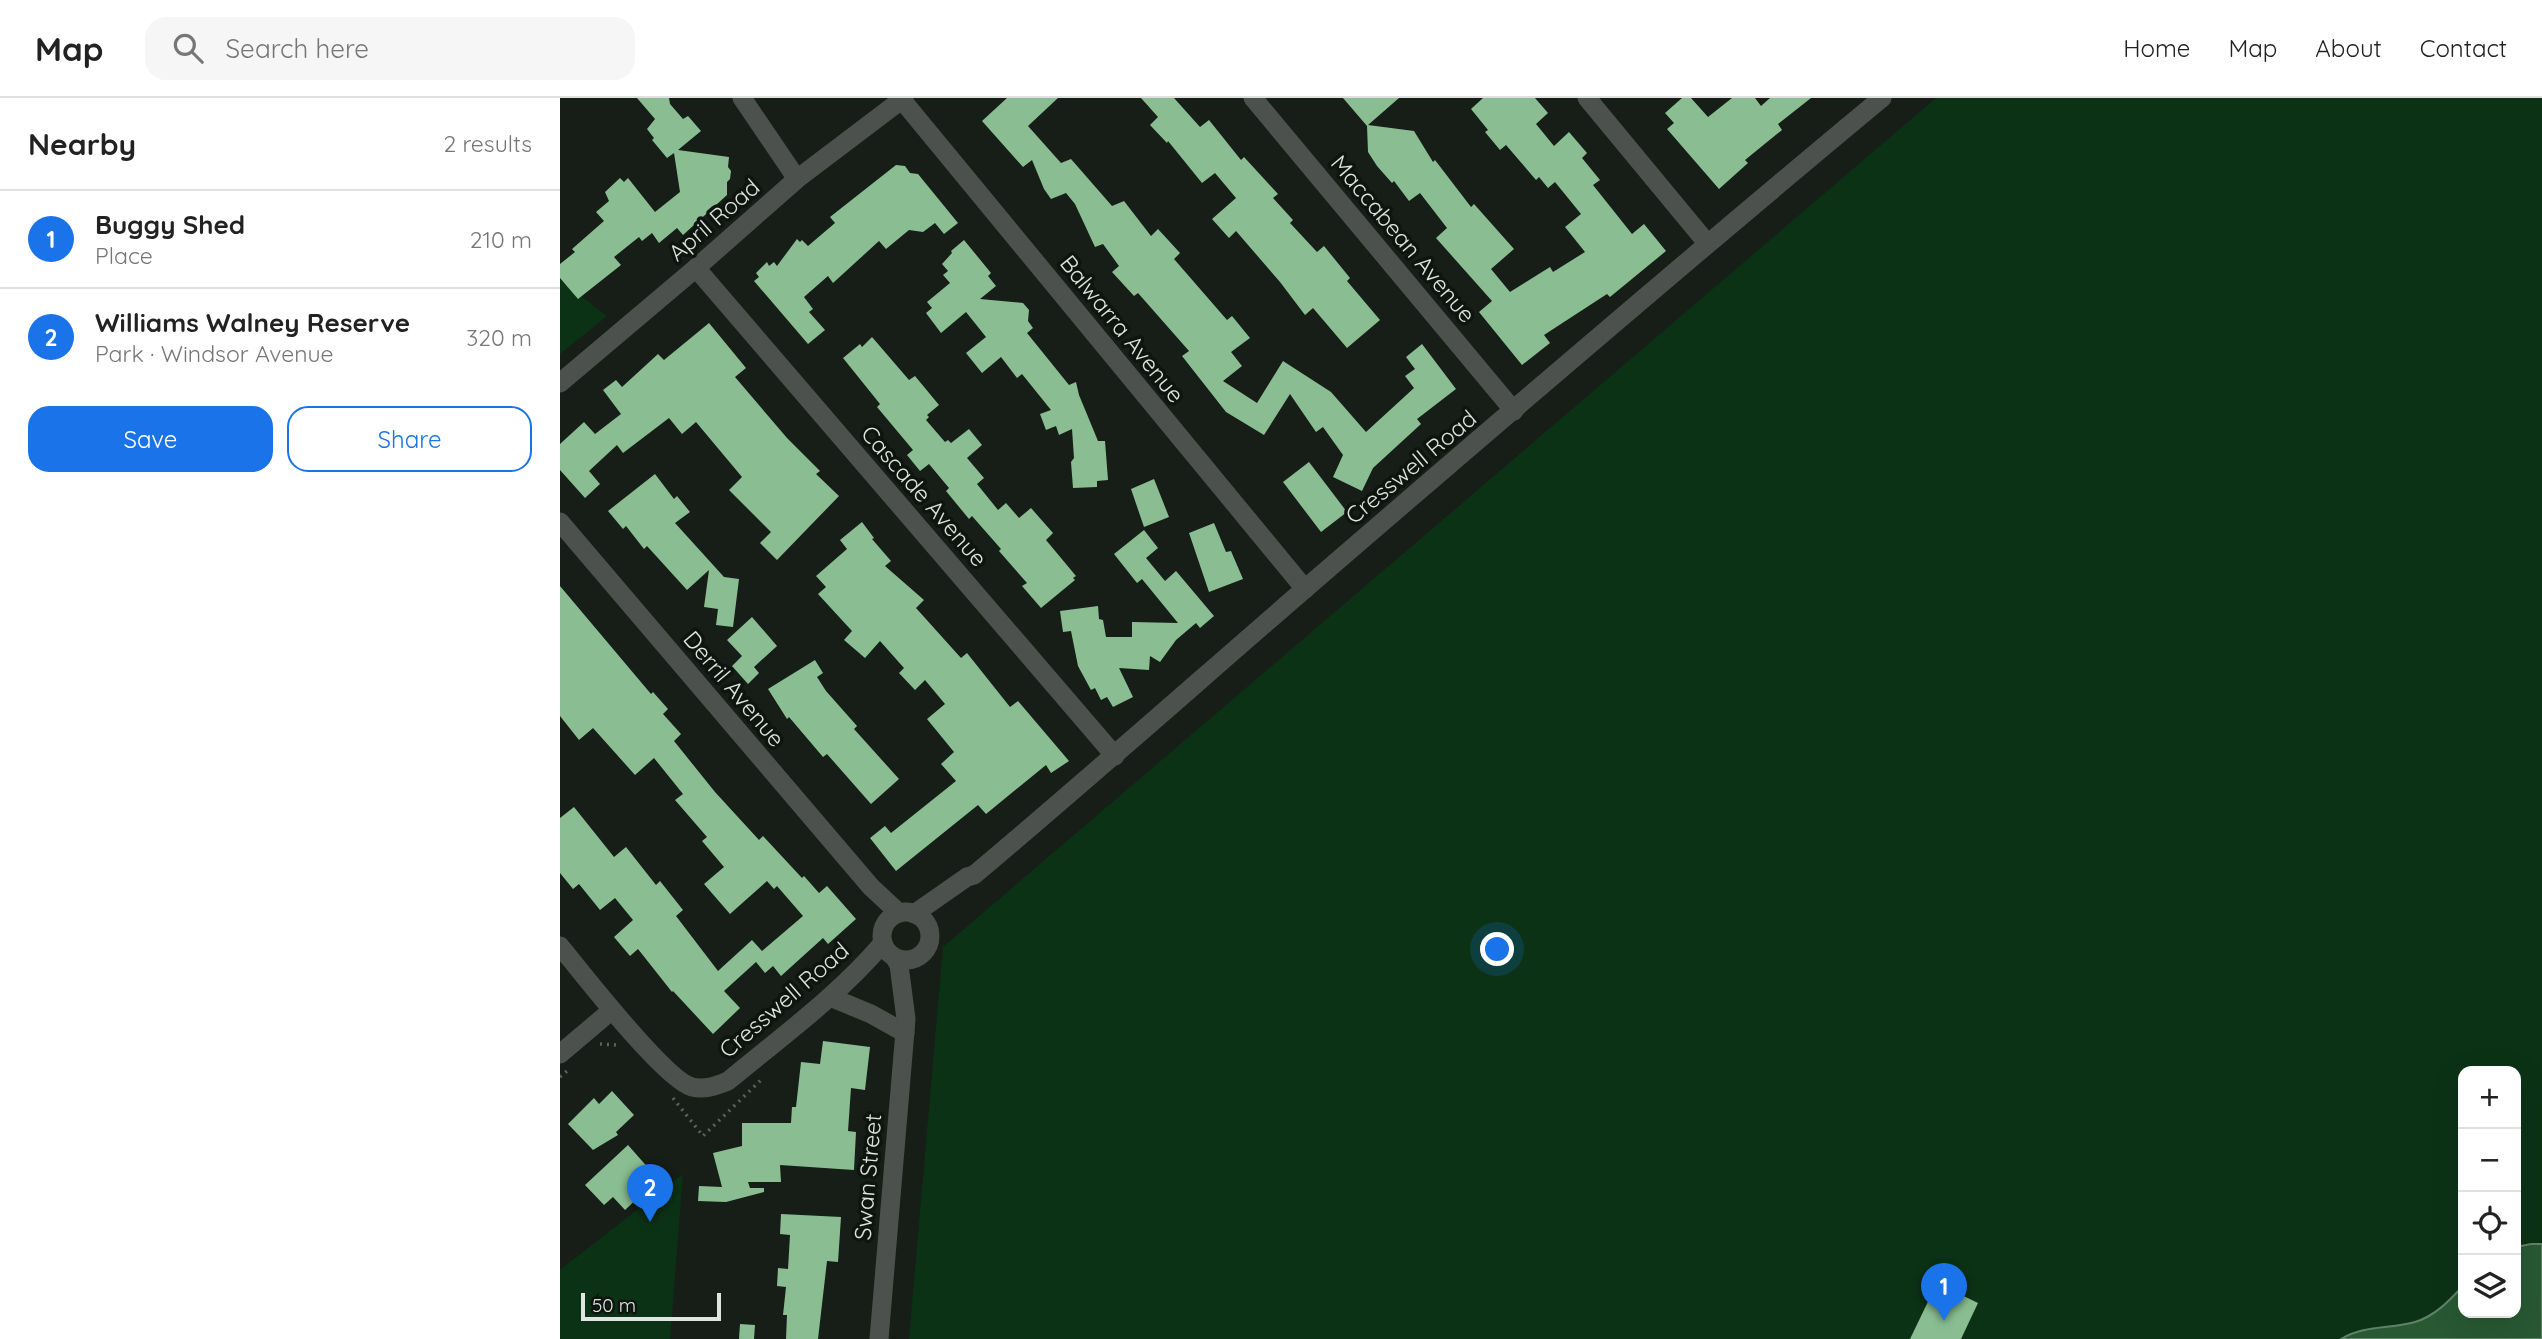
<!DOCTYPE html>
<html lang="en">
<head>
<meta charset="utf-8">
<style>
	body { margin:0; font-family:Quicksand,sans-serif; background:#f6f6f6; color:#222 }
	.controls { position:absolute; right:21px; bottom:21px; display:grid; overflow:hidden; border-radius:14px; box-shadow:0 7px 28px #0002 }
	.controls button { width:63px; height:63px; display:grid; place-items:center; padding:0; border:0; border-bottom:2px solid #e0e0e0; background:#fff; color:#222; font:35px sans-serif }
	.scale { position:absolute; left:21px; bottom:18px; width:140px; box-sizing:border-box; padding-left:7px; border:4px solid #dfe5e0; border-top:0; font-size:19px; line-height:24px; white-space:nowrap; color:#dfe5e0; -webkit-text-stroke:5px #0d150e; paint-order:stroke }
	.you { position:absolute; left:938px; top:852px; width:24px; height:24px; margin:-18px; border:5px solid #fff; border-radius:50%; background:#1a73e8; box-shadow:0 0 0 10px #1a73e833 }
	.badge { display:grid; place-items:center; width:46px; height:46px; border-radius:50%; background:#1a73e8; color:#fff; font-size:23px; font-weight:700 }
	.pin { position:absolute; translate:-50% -58px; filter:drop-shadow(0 2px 4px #0008) }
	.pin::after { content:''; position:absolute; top:37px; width:24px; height:21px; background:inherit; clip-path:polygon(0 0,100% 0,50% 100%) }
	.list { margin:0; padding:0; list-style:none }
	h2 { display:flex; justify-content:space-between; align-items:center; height:91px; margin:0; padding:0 28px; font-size:30px }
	h2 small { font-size:23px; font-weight:400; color:#767676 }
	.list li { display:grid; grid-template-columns:46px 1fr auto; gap:21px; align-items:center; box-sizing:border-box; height:98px; padding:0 28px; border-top:2px solid #e0e0e0 }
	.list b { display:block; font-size:26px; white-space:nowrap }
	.list p { margin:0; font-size:23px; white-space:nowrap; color:#767676 }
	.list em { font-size:23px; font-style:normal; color:#767676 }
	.actions { display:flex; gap:14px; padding:21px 28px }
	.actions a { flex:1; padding:16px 0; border:2px solid #1a73e8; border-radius:21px; text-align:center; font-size:24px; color:#1a73e8 }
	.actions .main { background:#1a73e8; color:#fff }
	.icon { flex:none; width:38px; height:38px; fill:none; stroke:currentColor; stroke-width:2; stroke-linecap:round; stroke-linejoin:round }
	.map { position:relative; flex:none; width:1982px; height:1241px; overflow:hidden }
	header { display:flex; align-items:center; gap:42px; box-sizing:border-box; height:98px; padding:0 35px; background:#fff; border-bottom:2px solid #e0e0e0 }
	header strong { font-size:33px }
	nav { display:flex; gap:38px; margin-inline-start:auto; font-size:24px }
	.search { width:490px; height:63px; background:#f6f6f6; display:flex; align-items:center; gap:18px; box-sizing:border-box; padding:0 24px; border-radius:21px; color:#767676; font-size:26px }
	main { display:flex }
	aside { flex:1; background:#fff }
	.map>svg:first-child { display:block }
</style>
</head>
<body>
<header>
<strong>Map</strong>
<div class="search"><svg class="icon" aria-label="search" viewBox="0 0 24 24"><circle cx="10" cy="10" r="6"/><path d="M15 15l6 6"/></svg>Search here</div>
<nav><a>Home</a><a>Map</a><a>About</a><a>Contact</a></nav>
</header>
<main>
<aside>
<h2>Nearby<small>2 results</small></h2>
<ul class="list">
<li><span class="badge">1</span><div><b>Buggy Shed</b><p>Place</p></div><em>210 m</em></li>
<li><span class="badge">2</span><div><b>Williams Walney Reserve</b><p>Park · Windsor Avenue</p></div><em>320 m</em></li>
</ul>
<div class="actions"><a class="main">Save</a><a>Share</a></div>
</aside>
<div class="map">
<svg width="1982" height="1241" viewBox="0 0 1982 1241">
	<rect width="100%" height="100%" fill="#161e17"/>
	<!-- green -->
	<g fill="#0c3216" fill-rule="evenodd">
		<path d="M1376 0H1982V1241H349L383 849ZM1903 973H1956V1215H1903Z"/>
		<polygon points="0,182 47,218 0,256"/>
		<polygon points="123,1076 110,1241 0,1241 0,1172"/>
	</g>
	<!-- water -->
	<path fill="#285933" stroke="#5f8367" stroke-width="2" d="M1971 1146H1982V1241H1781C1804 1227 1831 1231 1855 1224 1875 1218 1889 1203 1903 1188V1215H1956V1149Z"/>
	<!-- building -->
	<g fill="#8abe92">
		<polygon points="77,0 109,0 110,6 123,21 128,18 141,33 118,52 169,59 168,69 171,73 170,81 167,84 167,97 123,137 117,130 99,145 92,135 82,143 79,139 54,159 61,167 18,201 0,180 0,166 15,154 12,151 44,123 36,114 49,103 45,94 60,80 64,84 68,80 95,114 120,94 114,55 107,60 92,42 94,40 87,31 95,21"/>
		<polygon points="447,0 498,0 468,28 501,65 511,61 552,108 564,103 591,138 598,131 620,155 614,161 667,222 672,218 690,240 671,254 682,268 663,283 697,305 723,263 771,294 806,334 854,290 845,278 855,271 846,259 862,246 896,291 857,321 861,326 813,370 802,393 773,379 783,357 763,329 756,334 730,296 704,337 666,314 622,258 629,253 578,195 574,198 552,174 559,168 543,146 535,149 515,106 506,95 491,101 484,91 472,62 463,69 422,23"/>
		<polygon points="581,0 614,0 640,29 649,22 681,62 684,59 718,96 713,100 733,122 730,125 757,154 764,148 790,180 787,183 820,222 787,250 753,210 745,217 720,184 676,133 669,140 652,121 676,100 655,75 642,85 608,43 607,45 590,27 598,19"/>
		<polygon points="783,0 839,0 808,27 854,33 873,64 875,62 911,109 914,106 954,151 931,171 950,194 990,169 993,174 1025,154 1005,129 1021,116 995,84 988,90 979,79 976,82 946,47 940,52 925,34 928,32 911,11 923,0 975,0 988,15 976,26 994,48 1009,34 1027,55 1022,60 1040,82 1033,87 1072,136 1084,126 1106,153 1050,199 1047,196 984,237 990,245 962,267 919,214 932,203 876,140 887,130 860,95 849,103 834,83 832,85 817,68 808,54 807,28"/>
		<polygon points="1122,0 1131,0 1148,19 1172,0 1195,0 1201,8 1210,0 1251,0 1218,26 1222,32 1185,62 1188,65 1159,91 1107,31 1114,25 1105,15"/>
		<polygon points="336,67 345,68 350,75 358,76 398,125 384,136 375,125 363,134 349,132 326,151 319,143 273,185 268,178 244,199 253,211 249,214 265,232 248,246 194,183 199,179 196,175 207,164 209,168 214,164 217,168 237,141 240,144 242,142 248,148 275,125 270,119"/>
		<polygon points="404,142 431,175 428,178 436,188 420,201 463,205 469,212 468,223 473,230 467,235 509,287 516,284 519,297 538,343 545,343 548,382 537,383 537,389 513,390 511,364 514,360 512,331 499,337 496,328 486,332 480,316 491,312 462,276 457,280 441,259 422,275 406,255 426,239 406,214 381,235 366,215 372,210 367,204 390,185 383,177 388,173 382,166 392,155 391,153"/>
		<polygon points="149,225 186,270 175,279 227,340 260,373 256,376 279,398 217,462 200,445 211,434 169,392 182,379 136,324 122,336 109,320 63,355 57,347 29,373 40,386 25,400 0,372 0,346 24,324 35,336 61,316 43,292 56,282 62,289 98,256 104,262"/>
		<polygon points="312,239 349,282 355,278 379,307 367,317 369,319 366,322 385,344 388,342 391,345 409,331 422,347 407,360 424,380 417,386 438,412 446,405 459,420 471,410 493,435 486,442 516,478 513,480 515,482 481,510 462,488 467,485 439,453 441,451 412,418 409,421 395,404 386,393 389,390 369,366 360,373 347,357 353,352 317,309 320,306 283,260 300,246 302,249"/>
		<polygon points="749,364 787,414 761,434 723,384"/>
		<polygon points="95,376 114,401 117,398 130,414 115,425 164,479 179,481 173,529 156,527 158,511 144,509 149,472 127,492 87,448 84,451 66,428 63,431 48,413"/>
		<polygon points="594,381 609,419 584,429 571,391"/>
		<polygon points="302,424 314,440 312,441 331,463 325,468 364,502 356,510 401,560 407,555 450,609 458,603 509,663 491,675 486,667 426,716 418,707 336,773 310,740 325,728 331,735 396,683 381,666 394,654 367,621 385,606 365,582 355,592 339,575 344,570 320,543 305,560 284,542 292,533 258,496 266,489 256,478 287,451 280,442"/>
		<polygon points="654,425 666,454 671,453 683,481 649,494 629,435"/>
		<polygon points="584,432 598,450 586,460 605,483 616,473 654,518 640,530 636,525 616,542 600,564 590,558 589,572 559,570 573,599 553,609 547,599 541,602 535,590 531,592 518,568 511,533 503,534 500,513 538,508 539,521 543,522 546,539 572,539 572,524 618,525 582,481 577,485 554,456"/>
		<polygon points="0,488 91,596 93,594 108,611 103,616 121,636 114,643 155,694 199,742 203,738 242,780 244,778 259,795 267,788 296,821 268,846 263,840 221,878 213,868 205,875 196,864 164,893 180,910 153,936 113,893 112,894 78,851 70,858 54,839 73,822 55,800 40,812 19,786 13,791 0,775 0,720 14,709 54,759 66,749 96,787 100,783 123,812 116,818 158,873 192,842 202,853 243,818 217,788 214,791 207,783 170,816 144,786 164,769 142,743 147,739 115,702 123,696 94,660 75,677 33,630 19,642 0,618"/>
		<polygon points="192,519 217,548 194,569 199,575 188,586 172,568 182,558 167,542"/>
		<polygon points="255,562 263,575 257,579 266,593 297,628 294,631 339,681 311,706 267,656 263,659 229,619 227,621 208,591"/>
		<polygon points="263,943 310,949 305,992 291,990 288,1033 296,1034 294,1072 220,1067 221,1084 188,1084 190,1090 204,1090 204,1094 166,1104 138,1103 139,1088 162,1089 153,1055 182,1048 182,1025 231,1025 232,1009 236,1009 241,964 260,966"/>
		<polygon points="52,993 74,1017 56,1034 58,1037 33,1052 8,1026 34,1000 39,1006"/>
		<polygon points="68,1047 98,1081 65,1112 53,1099 44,1107 25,1087"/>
		<polygon points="221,1116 281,1119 278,1164 267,1163 258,1241 226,1241 227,1217 223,1217 226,1189 217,1188 218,1170 228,1171 230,1137 220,1136"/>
		<polygon points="1377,1185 1418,1205 1401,1241 1350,1241"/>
		<polygon points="180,1226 195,1227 194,1241 179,1241"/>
	</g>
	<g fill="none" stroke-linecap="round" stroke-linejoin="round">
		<!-- path -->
		<g stroke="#5c635d" stroke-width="3.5" stroke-dasharray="2 5" stroke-linecap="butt">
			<polyline points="40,946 57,947"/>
			<polyline points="0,979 7,973"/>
			<polyline points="113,1000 143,1038 201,982"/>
		</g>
		<!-- minor -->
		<g stroke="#4d514d" stroke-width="19">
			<polyline points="182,0 237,81"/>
			<polyline points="693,0 954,313"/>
			<polyline points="1027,0 1147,145"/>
			<polyline points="342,2 745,491"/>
			<polyline points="136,170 555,658"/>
			<polyline points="0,285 136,170 237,81 344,0"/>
			<polyline points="0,424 311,789 339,815"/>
			<circle cx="346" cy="838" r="24"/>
			<path d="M354 816 407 779 414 777C526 683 635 586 746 490 936 326 1128 161 1322 0"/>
			<path d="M0 848C22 875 105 982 132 989 145 992 156 988 168 983 221 939 278 898 323 845"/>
			<polyline points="270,899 311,916 345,935"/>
			<polyline points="0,956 52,912"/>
			<polyline points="319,1241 346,921 339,867 335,860"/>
		</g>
	</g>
	<g text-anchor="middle" stroke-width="7" stroke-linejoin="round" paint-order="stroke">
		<!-- street labels -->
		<g font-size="23" fill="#dfe5e0" stroke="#0d150e">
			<text transform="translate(154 122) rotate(-41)" y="8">April Road</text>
			<text transform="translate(843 141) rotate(50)" y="8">Maccabean Avenue</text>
			<text transform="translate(562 231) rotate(51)" y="8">Balwarra Avenue</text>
			<text transform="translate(851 369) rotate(-40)" y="8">Cresswell Road</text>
			<text transform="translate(364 398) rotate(49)" y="8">Cascade Avenue</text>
			<text transform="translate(174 591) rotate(50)" y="8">Derril Avenue</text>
			<text transform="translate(224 902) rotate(-41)" y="8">Cresswell Road</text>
			<text transform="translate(308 1079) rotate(-85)" y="8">Swan Street</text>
		</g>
	</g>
</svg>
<div class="controls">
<button>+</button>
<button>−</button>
<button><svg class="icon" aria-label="locate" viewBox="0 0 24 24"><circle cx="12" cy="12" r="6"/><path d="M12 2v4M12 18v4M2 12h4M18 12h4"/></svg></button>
<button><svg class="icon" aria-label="layers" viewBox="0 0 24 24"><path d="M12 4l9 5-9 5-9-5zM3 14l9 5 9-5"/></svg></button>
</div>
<div class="scale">50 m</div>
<div class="you"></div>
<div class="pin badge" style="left:1384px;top:1223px">1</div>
<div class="pin badge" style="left:90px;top:1124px">2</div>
</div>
</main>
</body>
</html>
